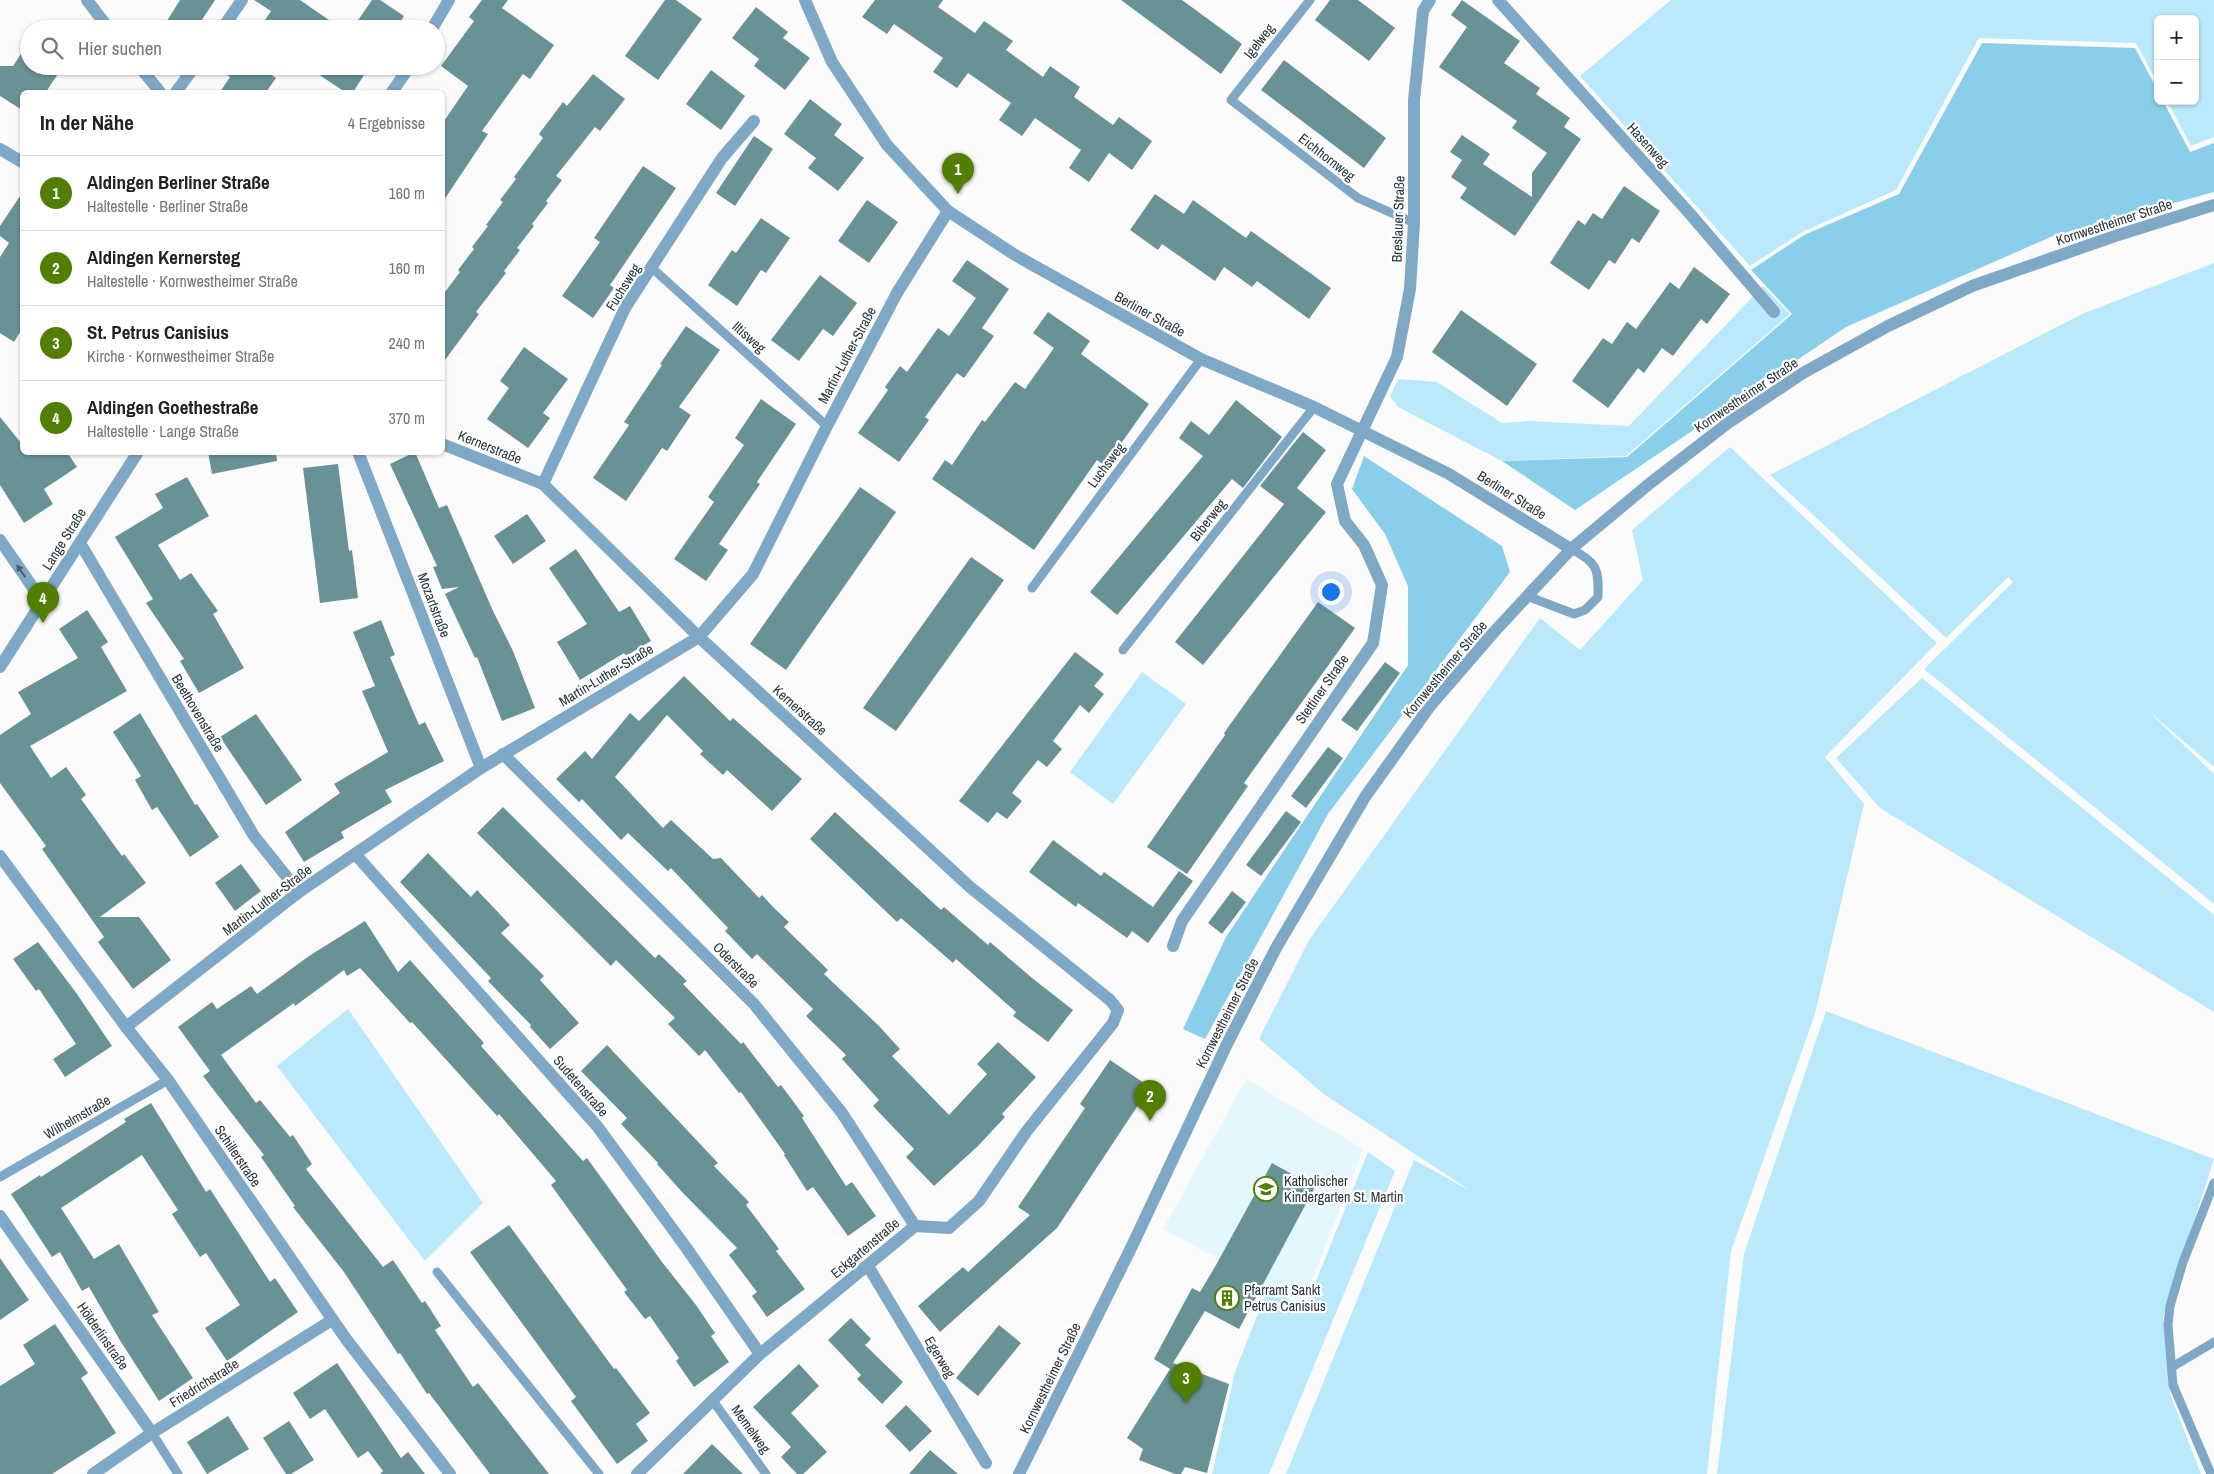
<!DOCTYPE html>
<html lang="de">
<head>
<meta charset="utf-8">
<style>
	body { margin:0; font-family:"Archivo Narrow",sans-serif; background:#f2f2f2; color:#222 }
	.controls { position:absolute; right:15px; top:15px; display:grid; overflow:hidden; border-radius:8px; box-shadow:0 1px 4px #0004 }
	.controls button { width:45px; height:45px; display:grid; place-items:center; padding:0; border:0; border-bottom:1px solid #e0e0e0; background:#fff; color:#222; font:25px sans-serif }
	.you { position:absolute; left:1330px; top:591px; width:18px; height:18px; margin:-12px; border:4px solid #fff; border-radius:50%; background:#1a73e8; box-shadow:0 0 0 8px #1a73e833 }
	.badge { display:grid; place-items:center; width:32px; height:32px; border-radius:50%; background:#527e03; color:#fff; font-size:16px; font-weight:700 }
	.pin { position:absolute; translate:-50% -41px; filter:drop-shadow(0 1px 2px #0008) }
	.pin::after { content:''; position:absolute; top:26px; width:18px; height:15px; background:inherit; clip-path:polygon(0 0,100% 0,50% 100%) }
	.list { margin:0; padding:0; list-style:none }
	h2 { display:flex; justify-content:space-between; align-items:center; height:65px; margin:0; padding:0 20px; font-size:21px }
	h2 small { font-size:16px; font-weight:400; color:#767676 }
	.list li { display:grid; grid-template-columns:32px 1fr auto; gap:15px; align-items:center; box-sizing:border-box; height:75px; padding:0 20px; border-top:1px solid #e0e0e0 }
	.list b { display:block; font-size:19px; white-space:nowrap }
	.list p { margin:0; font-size:16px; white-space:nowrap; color:#767676 }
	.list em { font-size:16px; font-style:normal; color:#767676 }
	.icon { flex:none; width:28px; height:28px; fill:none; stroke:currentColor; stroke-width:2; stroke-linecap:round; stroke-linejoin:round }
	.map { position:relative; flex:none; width:2214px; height:1474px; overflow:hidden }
	.search { position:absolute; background:#fff; box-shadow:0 1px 4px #0004; left:20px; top:20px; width:425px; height:55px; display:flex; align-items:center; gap:12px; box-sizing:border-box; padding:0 18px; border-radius:28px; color:#767676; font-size:19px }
	.panel { position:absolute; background:#fff; box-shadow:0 1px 4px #0004; left:20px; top:90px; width:425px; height:365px; border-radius:8px }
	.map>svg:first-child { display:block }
</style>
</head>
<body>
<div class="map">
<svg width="2214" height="1474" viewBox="0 0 2214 1474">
	<rect width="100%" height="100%" fill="#fbfbfb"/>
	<!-- built -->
	<polygon fill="#e4f7fe" points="1246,1079 1363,1149 1303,1304 1163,1229"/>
	<!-- green -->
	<g fill="#b9e9fb">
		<polygon points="1671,0 2214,0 2214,137 2191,146 2167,101 2195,101 2195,19 2158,19 2158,84 2136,43 1979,38 1896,190 1802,232 1750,266 1580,76"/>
		<polygon points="2214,263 2214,767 2147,710 2214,774 2214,904 1924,669 2013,582 2008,577 1946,638 1770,475 2082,314"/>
		<polygon points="1763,286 1790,314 1626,456 1502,461 1398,407 1390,396 1398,379 1437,382 1502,423 1529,421 1629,426"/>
		<polygon points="1730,447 1937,643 1825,757 1864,804 1815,1014 1731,1251 1707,1474 1286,1474 1414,1160 1471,1191 1325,1095 1259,1039 1309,940 1540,618 1580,650 1643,580 1632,530"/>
		<polygon points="1142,672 1186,704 1113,804 1070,772"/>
		<polygon points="1922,678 2214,915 2214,1012 1880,808 1836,758"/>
		<polygon points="348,1009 483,1203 425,1261 277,1066"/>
		<polygon points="1826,1011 2214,1159 2163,1317 2170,1394 2201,1474 1717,1474 1744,1254"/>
		<polygon points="1368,1152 1395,1171 1269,1474 1212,1474 1235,1372 1267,1290 1306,1306"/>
	</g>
	<!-- forest -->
	<g fill="#8acfe9">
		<polygon points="1982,43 2135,48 2158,91 2158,101 2163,101 2190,152 2214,143 2214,192 2053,236 1846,327 1575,510 1502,461 1627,457 1792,314 1751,270 1804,235 1899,194"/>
		<polygon points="1364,456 1502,546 1510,572 1328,814 1205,1039 1183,1029 1226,937 1408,665 1408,586 1385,534 1352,489"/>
	</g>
	<!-- building -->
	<g fill="#689296">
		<polygon points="180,0 215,0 196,29 162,29"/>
		<polygon points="254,0 300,0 342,29 259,29 271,11"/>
		<polygon points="372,0 380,0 404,16 396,29 352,29"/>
		<polygon points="482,0 508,0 502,8 554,45 530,79 523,74 482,131 488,134 442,203 442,124 468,86 441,66 474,21 469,17"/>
		<polygon points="665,0 676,0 702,19 658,80 625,56"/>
		<polygon points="875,0 943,0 938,7 975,33 984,21 1013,41 1006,50 1043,77 1050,66 1080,87 1074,97 1113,125 1119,117 1152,141 1132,170 1109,153 1089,182 1069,168 1081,150 1035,118 1022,136 999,120 1011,103 968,73 957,88 933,72 943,58 894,24 887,34 862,17"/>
		<polygon points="1121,0 1182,0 1242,44 1221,74"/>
		<polygon points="1330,0 1358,0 1395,28 1369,61 1315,20"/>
		<polygon points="1462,0 1520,41 1504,63 1540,88 1536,94 1570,118 1564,127 1581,139 1515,236 1460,198 1467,188 1451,177 1462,160 1450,152 1462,135 1490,154 1483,164 1532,197 1532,173 1547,153 1512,128 1517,121 1439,67 1467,27 1451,15"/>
		<polygon points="756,7 788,32 783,38 810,58 785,90 754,66 759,59 732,38"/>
		<polygon points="29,42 29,66 63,66 46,92 22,92 22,110 0,96 0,66 13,66"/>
		<polygon points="1284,60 1386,138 1364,168 1261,90"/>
		<polygon points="213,66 259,66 276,78 266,92 220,92 230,77"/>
		<polygon points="306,66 370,66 353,92 345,92"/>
		<polygon points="711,70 745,96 721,130 686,104"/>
		<polygon points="593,74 625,99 600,131 595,127 556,176 562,180 546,201 548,203 532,224 534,226 517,248 520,250 504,271 506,273 476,312 479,314 442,364 442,296 460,272 458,270 474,249 472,247 488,226 486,225 503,202 500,200 516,179 514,177 543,138 539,134 563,102 567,106"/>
		<polygon points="810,99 842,124 834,135 864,158 838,191 808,168 816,158 784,134"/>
		<polygon points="754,136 773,149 735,206 716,193"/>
		<polygon points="643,166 676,188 610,285 614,288 593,318 562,296 600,242 594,238"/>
		<polygon points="1624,186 1660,211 1639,243 1632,238 1615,264 1609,260 1589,290 1550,263 1578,220 1585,225 1593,213 1602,219"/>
		<polygon points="22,193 22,329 14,342 0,333 0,257 9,243 0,236 0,226"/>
		<polygon points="1155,194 1184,214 1193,200 1246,238 1251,231 1331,288 1309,319 1257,281 1252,287 1224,267 1215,281 1162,244 1158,250 1130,230"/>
		<polygon points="867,200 898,222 869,263 838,241"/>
		<polygon points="761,218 790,238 766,273 761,270 737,306 708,285 732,250 736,253"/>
		<polygon points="967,260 1009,289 982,328 994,336 964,378 957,373 925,417 929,420 899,462 858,433 888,390 885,387 900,366 907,372 938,328 949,336 976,298 952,281"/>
		<polygon points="1694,267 1730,294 1707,324 1701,319 1673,356 1662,348 1644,373 1638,368 1608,408 1572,381 1603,338 1612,344 1627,322 1636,329 1670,282 1679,289"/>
		<polygon points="820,275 857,303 833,336 823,329 799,361 771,340"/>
		<polygon points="1461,310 1537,364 1507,406 1432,352"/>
		<polygon points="1048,312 1090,341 1081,354 1149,404 1105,466 1097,460 1034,550 932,479 945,460 952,465 982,420 985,422 1015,382 1025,389 1054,348 1033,333"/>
		<polygon points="686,326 720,350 679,407 691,415 667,451 662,448 626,501 593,478 629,425 624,422 662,365 660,364"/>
		<polygon points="524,347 568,379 543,413 550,418 528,448 487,419 509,388 500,381"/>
		<polygon points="761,399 796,424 757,482 760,484 719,544 728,550 706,581 674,559 714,502 708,497 744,445 735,438"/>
		<polygon points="1236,400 1282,437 1243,488 1232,479 1117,615 1090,592 1203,456 1179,438 1191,421 1209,435"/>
		<polygon points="0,417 22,444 22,452 67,452 77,467 44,489 53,504 24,523 0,485"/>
		<polygon points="1303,432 1326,450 1297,488 1326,512 1203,665 1175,642 1284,504 1260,486"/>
		<polygon points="208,452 276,452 277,461 212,474"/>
		<polygon points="415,452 439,508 447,505 493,611 513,651 535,708 502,721 477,657 475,658 445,594 459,587 442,589 433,567 437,566 390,464"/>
		<polygon points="338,464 349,551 352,550 358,598 320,603 303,468"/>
		<polygon points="187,477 209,516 158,545 180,580 191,573 218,611 213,614 244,668 199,693 180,661 184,659 146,603 153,599 115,537 163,508 155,494"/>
		<polygon points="860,487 896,512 786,670 750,644"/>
		<polygon points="527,514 546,541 513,564 494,536"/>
		<polygon points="576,549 619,612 630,606 651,641 626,656 624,653 580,680 557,642 587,624 549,568"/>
		<polygon points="971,557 1004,580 896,731 863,708"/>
		<polygon points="1318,602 1355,628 1244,783 1248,786 1187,874 1147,847 1225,735 1224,733"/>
		<polygon points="87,610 108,642 101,647 127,691 30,746 51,778 66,767 86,795 81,799 122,856 124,854 146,883 100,917 139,917 171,960 133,989 98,942 104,937 42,849 46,846 0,783 0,735 31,714 18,692 78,658 59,629"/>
		<polygon points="381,620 395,655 390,657 419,725 425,722 444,761 385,790 392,802 341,832 344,838 304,862 285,832 340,793 334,784 388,752 362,691 375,686 353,632"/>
		<polygon points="1075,652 1104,674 1094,686 1104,694 1089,713 1080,705 1053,741 1062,749 1047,767 1038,760 1025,776 1012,793 1022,801 1007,819 997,812 988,823 959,801"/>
		<polygon points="1385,662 1400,673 1357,731 1341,720"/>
		<polygon points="684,676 730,721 733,718 802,779 772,811 727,770 723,775 700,754 703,751 667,715 615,777 663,828 671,820 713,859 721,858 759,898 762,895 775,909 789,922 784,927 828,970 824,974 879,1026 900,1049 892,1056 949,1115 987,1074 977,1064 998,1042 1036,1077 1002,1114 1005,1117 978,1146 934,1186 906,1157 914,1149 873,1106 879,1100 842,1059 846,1055 806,1016 813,1009 757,954 752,959 725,931 728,928 671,868 668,871 628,833 621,840 582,799 579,802 556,779 585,751 592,759 630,713 639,721"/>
		<polygon points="140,713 195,805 197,804 219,837 190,857 157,807 152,810 135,780 141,776 113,732"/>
		<polygon points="256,714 302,780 266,805 220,737"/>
		<polygon points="1328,747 1343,758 1306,808 1291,796"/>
		<polygon points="503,807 655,958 659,954 687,981 683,984 741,1044 743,1042 778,1087 781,1085 804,1116 802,1118 846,1186 852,1182 876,1216 848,1236 813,1187 807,1191 784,1155 785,1154 741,1092 739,1093 705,1050 699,1056 668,1024 675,1018 616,960 611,966 477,833"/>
		<polygon points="1286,811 1301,822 1261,876 1246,865"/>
		<polygon points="835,812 941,910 944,907 988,945 990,942 1032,978 1073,1010 1048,1042 1013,1016 1016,1012 956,959 953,963 901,918 897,922 810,839"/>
		<polygon points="1053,840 1101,876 1104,872 1153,907 1179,871 1193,881 1148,943 1132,931 1127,938 1078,903 1076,907 1029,872"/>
		<polygon points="428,853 471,897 477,890 510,925 501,933 544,976 540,980 579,1023 550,1049 530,1027 531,1025 488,981 491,978 400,882"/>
		<polygon points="241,864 261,891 235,911 215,883"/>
		<polygon points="1232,891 1246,902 1222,934 1208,923"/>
		<polygon points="365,921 398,972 410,960 484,1043 481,1046 583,1161 587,1158 662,1262 696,1305 715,1333 711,1336 729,1362 694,1387 676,1361 679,1358 650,1316 645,1319 624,1292 627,1290 551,1185 556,1181 499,1114 497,1116 412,1022 410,1023 360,968 347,976 344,970 295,1006 294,1003 221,1055 256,1103 260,1100 290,1137 293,1135 312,1164 306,1169 383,1267 393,1260 422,1303 425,1301 441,1326 435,1330 473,1387 478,1383 549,1474 490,1474 429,1393 427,1394 400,1353 398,1354 344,1272 293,1207 295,1206 261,1157 264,1155 203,1076 210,1071 178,1027 212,1002 217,1009 251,986 257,994 309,956"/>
		<polygon points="38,942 77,994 112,1046 65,1077 53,1059 76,1044 39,989 36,991 13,959"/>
		<polygon points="607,1045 718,1163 714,1166 749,1202 746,1205 779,1249 776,1251 805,1289 767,1317 752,1296 757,1292 729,1255 737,1248 683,1193 657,1164 658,1163 621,1124 627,1118 581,1071"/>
		<polygon points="1110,1060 1150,1087 1057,1228 940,1332 918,1306 963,1267 968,1272 1030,1215 1018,1207 1085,1108 1080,1104"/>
		<polygon points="151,1103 206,1192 210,1189 270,1282 275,1278 298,1312 227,1361 205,1328 240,1305 206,1253 200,1257 172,1214 178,1210 142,1155 61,1208 94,1259 119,1244 159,1312 152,1315 193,1378 159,1401 121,1342 89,1287 82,1291 60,1252 52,1257 11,1194 40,1175 41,1177 126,1122 124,1119"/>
		<polygon points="1272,1163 1315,1187 1239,1329 1205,1311 1173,1363 1229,1384 1207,1473 1185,1467 1181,1474 1175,1474 1139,1460 1143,1449 1127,1438 1170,1369 1154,1359 1192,1288 1200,1292 1216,1265"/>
		<polygon points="509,1225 614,1369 616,1368 650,1413 636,1424 648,1441 617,1464 571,1401 576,1397 470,1252"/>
		<polygon points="0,1258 29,1300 0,1320"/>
		<polygon points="851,1318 871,1339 865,1345 903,1382 882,1404 857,1379 861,1375 828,1340"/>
		<polygon points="55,1324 88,1373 81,1378 116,1433 52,1474 0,1474 0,1386 35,1364 23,1345"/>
		<polygon points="999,1325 1021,1343 978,1396 956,1378"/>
		<polygon points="337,1363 401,1458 408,1452 425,1474 380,1474 383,1471 368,1451 358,1458 325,1409 310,1419 293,1393"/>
		<polygon points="799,1364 819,1386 791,1413 827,1452 803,1474 797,1474 781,1457 791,1447 753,1407"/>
		<polygon points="906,1405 932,1431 910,1452 885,1426"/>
		<polygon points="228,1416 249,1449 207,1474 187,1442"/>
		<polygon points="289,1421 314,1460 291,1474 286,1474 263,1438"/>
		<polygon points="712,1444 743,1474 683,1474"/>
		<polygon points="930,1450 958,1474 909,1474"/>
	</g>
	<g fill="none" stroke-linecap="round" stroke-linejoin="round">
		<!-- service -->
		<g stroke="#7fa7c6" stroke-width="9">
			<polyline points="1310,0 1231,100 1358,198 1414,223"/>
			<polyline points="652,268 827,426"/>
			<polyline points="1032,588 1201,359"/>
			<path d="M1527 596 1574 614 1585 610 1598 597C1599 569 1597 562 1571 549"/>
			<polyline points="1123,650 1314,407"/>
			<polyline points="0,1177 168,1080"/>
			<polyline points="437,1272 599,1474"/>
			<polyline points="2172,1367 2214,1342"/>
			<polyline points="713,1401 766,1474"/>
			<polyline points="152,1433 178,1474"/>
			<polyline points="2211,1474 2173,1385 2168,1325 2170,1306 2183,1262 2214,1183"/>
		</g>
		<!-- minor -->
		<g stroke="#7fa7c6" stroke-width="12">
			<polyline points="87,0 109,29"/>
			<polyline points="805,0 832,62 887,145 948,211 1015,255 1201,359 1314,407 1449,474 1571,549"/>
			<polyline points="1498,0 1691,215 1774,312"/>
			<polyline points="222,29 242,0"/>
			<polyline points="432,29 449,0"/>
			<polyline points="139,66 160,92"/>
			<polyline points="176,92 195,66"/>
			<polyline points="392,92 410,66"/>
			<polyline points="0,149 22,162"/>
			<polyline points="442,444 543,484 699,637 970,887 1110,1000 1118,1010 1113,1023 1026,1132 979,1201 949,1228 915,1226 760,1354 637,1474"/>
			<polyline points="358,452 481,768"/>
			<polyline points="543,484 625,308 722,158 754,121"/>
			<polyline points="0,540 42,601"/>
			<polyline points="80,543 254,836 299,892"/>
			<polyline points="0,667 138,452"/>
			<polyline points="503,754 754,1004 842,1113 915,1226"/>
			<polyline points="356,855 597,1126 685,1246 760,1354"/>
			<polyline points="0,856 126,1027 168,1080 346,1339 450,1474"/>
			<polyline points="1173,946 1182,921 1373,643 1382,585 1364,545 1345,521 1337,484 1397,357 1410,289 1414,223 1414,100 1423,11 1430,0"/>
			<polyline points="126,1027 299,892 481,768 699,637 753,574 827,426 897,293 948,211"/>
			<polyline points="0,1216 152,1433"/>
			<polyline points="868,1266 986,1463"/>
			<polyline points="93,1474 152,1433 332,1320"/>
			<polyline points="1019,1474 1132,1246 1228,1042 1276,948 1365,797 1430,706 1494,632 1571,549 1649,484 1728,423 1803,373 1888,326 1972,286 2115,236 2214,205"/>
		</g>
	</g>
	<!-- one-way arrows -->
	<defs><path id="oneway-solid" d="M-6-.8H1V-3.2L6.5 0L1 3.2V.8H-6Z" transform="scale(1.25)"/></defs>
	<use fill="#465e6c" href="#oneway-solid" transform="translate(21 571) rotate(-125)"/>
	<!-- icons -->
	<defs>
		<symbol id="school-ring" viewBox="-11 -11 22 22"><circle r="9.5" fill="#fff" stroke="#527e03" stroke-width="1.5"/><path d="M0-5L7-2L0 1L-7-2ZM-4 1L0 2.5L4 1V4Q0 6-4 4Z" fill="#527e03"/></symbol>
		<symbol id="building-ring" viewBox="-11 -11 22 22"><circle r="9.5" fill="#fff" stroke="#527e03" stroke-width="1.5"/><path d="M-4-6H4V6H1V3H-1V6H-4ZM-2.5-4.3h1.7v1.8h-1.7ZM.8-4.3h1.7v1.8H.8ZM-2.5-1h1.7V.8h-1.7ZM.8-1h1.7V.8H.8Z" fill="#527e03"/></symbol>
	</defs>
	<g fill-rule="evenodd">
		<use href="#school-ring" x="1252" y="1175" width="28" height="28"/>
		<use href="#building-ring" x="1213" y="1284" width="28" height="28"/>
	</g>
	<g text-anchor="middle" stroke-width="4.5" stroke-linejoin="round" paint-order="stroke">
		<!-- street labels -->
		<g font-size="14" fill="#27363c" stroke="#fff">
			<text transform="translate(1259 41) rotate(-52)" y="5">Igelweg</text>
			<text transform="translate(1648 145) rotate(48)" y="5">Hasenweg</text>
			<text transform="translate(1327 157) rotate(38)" y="5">Eichhornweg</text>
			<text transform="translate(1398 219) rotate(-88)" y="5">Breslauer Straße</text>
			<text transform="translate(2114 222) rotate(-18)" y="5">Kornwestheimer Straße</text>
			<text transform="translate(623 287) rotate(-58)" y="5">Fuchsweg</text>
			<text transform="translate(1150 314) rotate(29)" y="5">Berliner Straße</text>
			<text transform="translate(749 337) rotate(42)" y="5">Iltisweg</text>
			<text transform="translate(847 355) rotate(-62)" y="5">Martin-Luther-Straße</text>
			<text transform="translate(1746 395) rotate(-34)" y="5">Kornwestheimer Straße</text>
			<text transform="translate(490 447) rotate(22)" y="5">Kernerstraße</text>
			<text transform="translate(1106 465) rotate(-53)" y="5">Luchsweg</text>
			<text transform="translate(1512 495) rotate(32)" y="5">Berliner Straße</text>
			<text transform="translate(1208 520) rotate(-52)" y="5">Biberweg</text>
			<text transform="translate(64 539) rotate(-58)" y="5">Lange Straße</text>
			<text transform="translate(434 605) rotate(69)" y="5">Mozartstraße</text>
			<text transform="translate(1445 669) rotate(-50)" y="5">Kornwestheimer Straße</text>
			<text transform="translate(606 675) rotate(-31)" y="5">Martin-Luther-Straße</text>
			<text transform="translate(1322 689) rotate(-55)" y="5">Stettiner Straße</text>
			<text transform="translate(800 710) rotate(42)" y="5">Kernerstraße</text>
			<text transform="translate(198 713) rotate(59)" y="5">Beethovenstraße</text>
			<text transform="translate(267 900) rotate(-37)" y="5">Martin-Luther-Straße</text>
			<text transform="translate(736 965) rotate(45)" y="5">Oderstraße</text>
			<text transform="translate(1227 1013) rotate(-63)" y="5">Kornwestheimer Straße</text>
			<text transform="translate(581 1086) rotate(49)" y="5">Sudetenstraße</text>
			<text transform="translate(77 1117) rotate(-30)" y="5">Wilhelmstraße</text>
			<text transform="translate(238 1156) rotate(56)" y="5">Schillerstraße</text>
			<text transform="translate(865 1248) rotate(-40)" y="5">Eckgartenstraße</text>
			<text transform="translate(103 1336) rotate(55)" y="5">Hölderlinstraße</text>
			<text transform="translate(940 1357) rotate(59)" y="5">Egerweg</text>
			<text transform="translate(1050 1378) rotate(-64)" y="5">Kornwestheimer Straße</text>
			<text transform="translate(204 1383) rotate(-32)" y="5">Friedrichstraße</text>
			<text transform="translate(751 1429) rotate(54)" y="5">Memelweg</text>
		</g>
		<!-- poi labels -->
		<g font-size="14" fill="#27363c" stroke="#fff" text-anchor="start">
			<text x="1284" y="1186">Katholischer<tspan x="1284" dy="16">Kindergarten St. Martin</tspan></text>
			<text x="1244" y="1295">Pfarramt Sankt<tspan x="1244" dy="16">Petrus Canisius</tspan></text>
		</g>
	</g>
</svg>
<div class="controls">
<button>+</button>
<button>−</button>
</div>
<div class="you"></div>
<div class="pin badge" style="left:958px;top:194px">1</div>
<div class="pin badge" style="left:1150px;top:1121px">2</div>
<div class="pin badge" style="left:1186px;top:1403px">3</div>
<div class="pin badge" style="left:43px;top:623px">4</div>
<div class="search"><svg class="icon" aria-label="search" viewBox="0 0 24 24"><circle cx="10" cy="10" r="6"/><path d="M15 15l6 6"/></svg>Hier suchen</div>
<section class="panel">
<h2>In der Nähe<small>4 Ergebnisse</small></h2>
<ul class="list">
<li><span class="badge">1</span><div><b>Aldingen Berliner Straße</b><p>Haltestelle · Berliner Straße</p></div><em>160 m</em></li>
<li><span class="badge">2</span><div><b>Aldingen Kernersteg</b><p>Haltestelle · Kornwestheimer Straße</p></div><em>160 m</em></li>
<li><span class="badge">3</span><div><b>St. Petrus Canisius</b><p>Kirche · Kornwestheimer Straße</p></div><em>240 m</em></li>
<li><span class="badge">4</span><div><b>Aldingen Goethestraße</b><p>Haltestelle · Lange Straße</p></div><em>370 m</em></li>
</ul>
</section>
</div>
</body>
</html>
